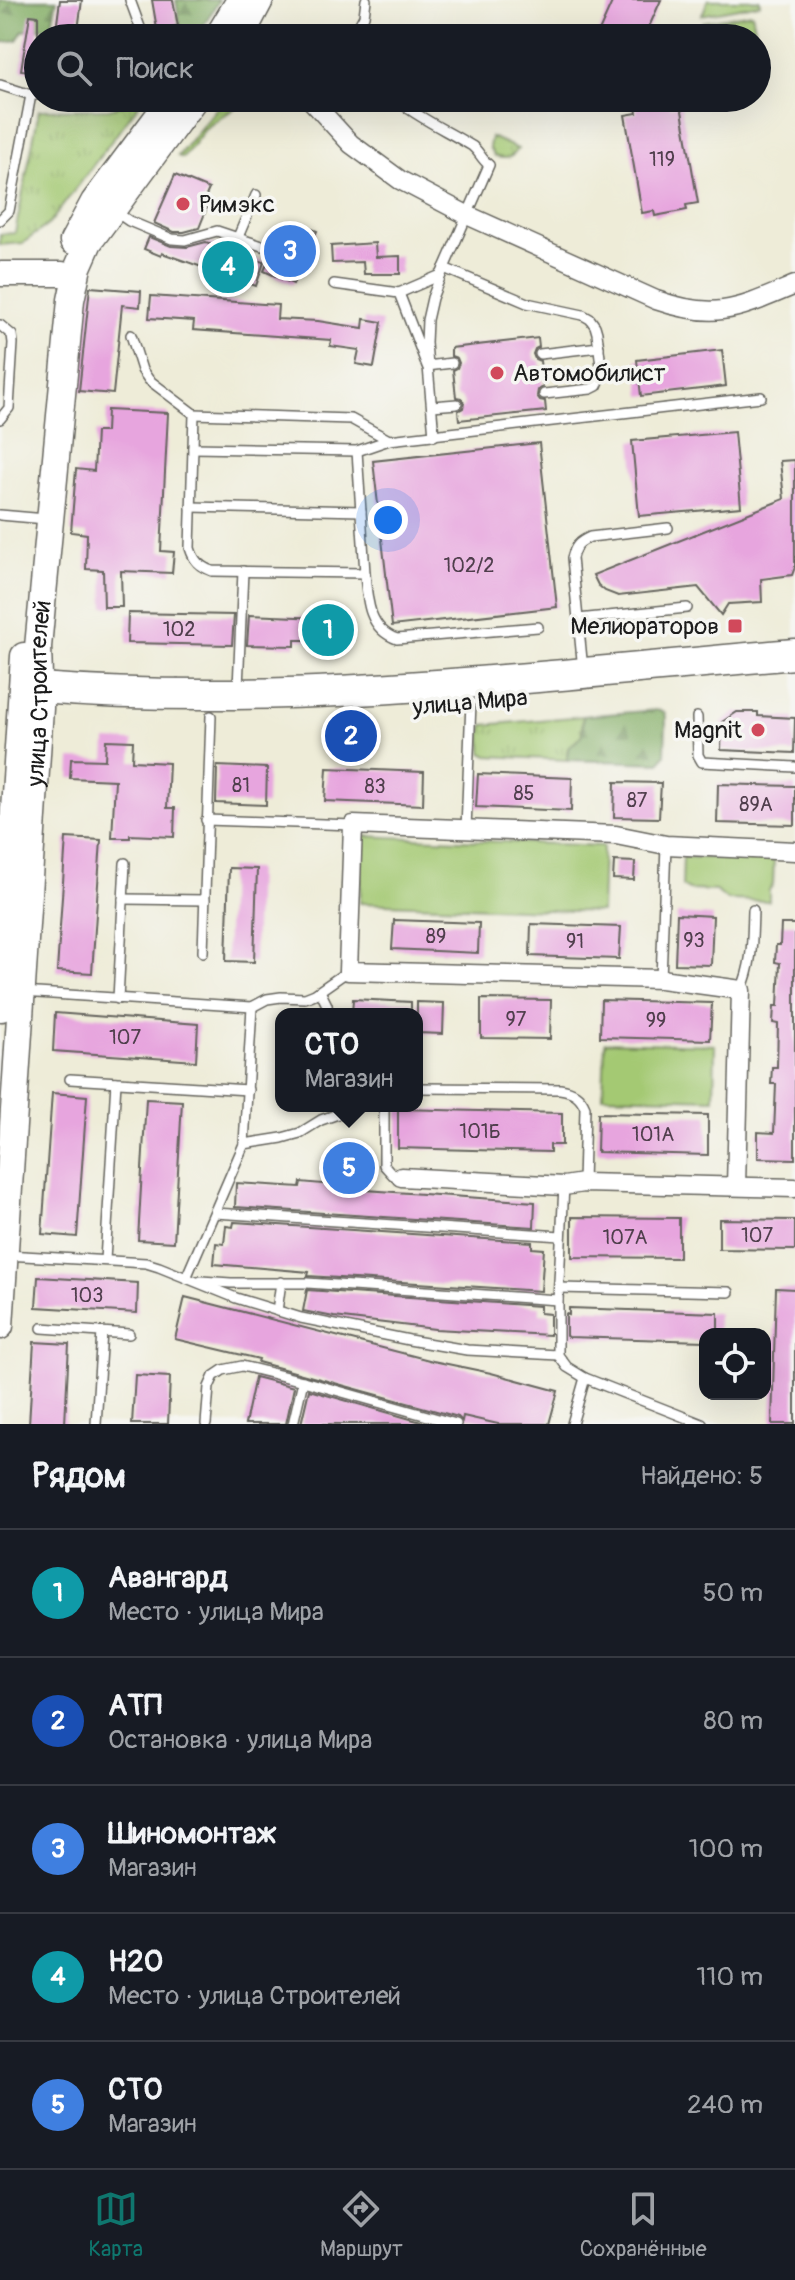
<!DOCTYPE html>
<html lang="ru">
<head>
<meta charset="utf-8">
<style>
	body { margin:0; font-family:Pangolin,sans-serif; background:#20242c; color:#f1f3f6 }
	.controls { position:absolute; right:24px; bottom:24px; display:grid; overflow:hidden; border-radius:16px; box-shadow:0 8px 32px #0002 }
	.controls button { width:72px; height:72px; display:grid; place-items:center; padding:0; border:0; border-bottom:2px solid #363941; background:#171b24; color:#f1f3f6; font:40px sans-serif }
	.you { position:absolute; left:388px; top:520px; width:28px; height:28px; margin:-20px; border:6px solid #fff; border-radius:50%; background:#1a73e8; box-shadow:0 0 0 12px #1a73e833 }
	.badge { display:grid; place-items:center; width:52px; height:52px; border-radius:50%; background:#0f766e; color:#fff; font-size:26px; font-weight:700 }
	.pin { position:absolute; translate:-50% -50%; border:4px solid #fff; box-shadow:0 2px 8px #0006 }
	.popup { position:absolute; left:275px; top:1008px; width:148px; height:104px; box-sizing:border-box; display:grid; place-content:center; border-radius:16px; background:#171b24; filter:drop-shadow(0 2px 6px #0005); font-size:26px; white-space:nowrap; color:#9ea1a6 }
	.popup b { font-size:30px; color:#f1f3f6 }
	.popup::after { content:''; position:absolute; left:50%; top:100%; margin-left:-16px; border:16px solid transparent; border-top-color:#171b24 }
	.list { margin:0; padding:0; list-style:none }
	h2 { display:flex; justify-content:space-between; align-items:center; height:104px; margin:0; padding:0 32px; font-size:34px }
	h2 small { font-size:26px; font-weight:400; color:#9ea1a6 }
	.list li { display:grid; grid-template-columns:52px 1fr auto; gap:24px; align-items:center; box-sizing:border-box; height:128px; padding:0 32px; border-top:2px solid #363941 }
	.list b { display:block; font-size:30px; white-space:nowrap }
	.list p { margin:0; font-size:26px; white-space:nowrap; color:#9ea1a6 }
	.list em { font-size:26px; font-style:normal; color:#9ea1a6 }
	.icon { flex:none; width:44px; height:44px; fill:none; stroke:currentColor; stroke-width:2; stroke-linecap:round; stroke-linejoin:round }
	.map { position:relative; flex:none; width:795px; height:1424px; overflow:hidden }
	.search { position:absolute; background:#171b24; box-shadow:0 8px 32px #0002; left:24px; right:24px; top:24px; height:88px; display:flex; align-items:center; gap:20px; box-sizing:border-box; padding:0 28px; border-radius:44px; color:#9ea1a6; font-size:30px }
	.sheet { height:744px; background:#171b24 }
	nav { display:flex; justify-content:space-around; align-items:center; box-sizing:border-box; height:112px; border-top:2px solid #363941; background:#171b24; font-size:22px; color:#9ea1a6 }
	nav a { display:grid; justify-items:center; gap:4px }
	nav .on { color:#0f766e }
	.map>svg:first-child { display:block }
</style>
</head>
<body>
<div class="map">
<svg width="795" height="1424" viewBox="0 0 795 1424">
	<defs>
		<pattern id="grass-tufts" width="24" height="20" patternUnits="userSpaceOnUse" patternTransform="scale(2)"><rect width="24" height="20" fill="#a4c973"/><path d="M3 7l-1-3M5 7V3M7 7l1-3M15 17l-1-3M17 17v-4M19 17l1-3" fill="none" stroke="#8dac63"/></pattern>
		<pattern id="forest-firs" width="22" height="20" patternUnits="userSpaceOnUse" patternTransform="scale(2)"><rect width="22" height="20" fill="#83ad65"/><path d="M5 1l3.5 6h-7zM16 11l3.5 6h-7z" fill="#6a8c52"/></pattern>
	</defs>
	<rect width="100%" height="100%" fill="#f6f6f2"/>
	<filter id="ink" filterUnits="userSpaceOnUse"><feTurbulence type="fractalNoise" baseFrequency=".0125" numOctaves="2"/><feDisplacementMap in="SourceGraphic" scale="16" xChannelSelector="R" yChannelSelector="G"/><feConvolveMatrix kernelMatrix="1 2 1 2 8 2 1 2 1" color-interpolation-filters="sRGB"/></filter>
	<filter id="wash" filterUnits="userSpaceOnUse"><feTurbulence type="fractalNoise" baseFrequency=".006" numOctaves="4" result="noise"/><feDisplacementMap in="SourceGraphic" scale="32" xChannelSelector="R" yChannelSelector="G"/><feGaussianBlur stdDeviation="1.8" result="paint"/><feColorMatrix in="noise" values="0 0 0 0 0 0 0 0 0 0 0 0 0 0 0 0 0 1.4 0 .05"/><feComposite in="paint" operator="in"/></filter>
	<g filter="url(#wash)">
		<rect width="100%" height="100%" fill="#eeecd8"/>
		<!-- grass -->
		<g fill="url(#grass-tufts)" stroke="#607248" stroke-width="2">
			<polygon points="225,98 249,98 206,128 183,158 178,156"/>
			<polygon points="143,99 49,224 23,243 0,245 0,234 15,233 39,110 109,109"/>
			<path d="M491 137 518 149C512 159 504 160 494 156L489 147Z"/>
			<polygon points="583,716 582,736 568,748 567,760 488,756 482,753 482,730 484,725"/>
		</g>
		<!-- forest -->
		<g fill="url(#forest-firs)" stroke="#506440" stroke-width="2">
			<path d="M0 0H57L52 24C43 30 33 29 23 31L17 40 0 43Z"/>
			<polygon points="176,0 219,0 206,22 190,38 159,38 158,35 162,31 180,26"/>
			<polygon points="658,710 665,713 666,718 665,755 660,763 567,760 568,748 582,736 583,716"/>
		</g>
		<!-- park -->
		<g fill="#a4c973" stroke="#607248" stroke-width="2">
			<polygon points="708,0 760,0 760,4 702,15"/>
			<polygon points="752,13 757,38 704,38 702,22"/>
			<polygon points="363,836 603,846 601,912 360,903"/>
			<polygon points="683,857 774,860 773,885 769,890 769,901 727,900 716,891 689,890 682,886"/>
			<polygon points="605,1042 715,1045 714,1099 603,1096"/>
		</g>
		<g id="blocks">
			<!-- building -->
			<g fill="#e7a5de">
				<polygon points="60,0 82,0 77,38 55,38"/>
				<polygon points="152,0 173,0 178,26 157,29"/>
				<polygon points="613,0 661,0 644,38 596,38"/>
				<polygon points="30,15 38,16 38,72 21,70"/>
				<polygon points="668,101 669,107 681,105 698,203 686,205 687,210 655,216 654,211 642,213 625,115 637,113 636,107"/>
				<polygon points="175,175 209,189 202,205 207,208 199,228 184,232 174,232 154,223"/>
				<polygon points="284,224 298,230 300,224 317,231 293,284 264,271"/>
				<polygon points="149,237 171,246 187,247 206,242 264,262 256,286 162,253 161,256 144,249"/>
				<polygon points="375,243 376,257 400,256 400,274 364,274 363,262 332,263 331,246"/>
				<polygon points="90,287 141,291 140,307 122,305 113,394 79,391"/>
				<polygon points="151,296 278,305 277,319 318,321 363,328 364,319 382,322 374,367 356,364 359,350 330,346 331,340 193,330 194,321 149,318"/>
				<polygon points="538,338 539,347 535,349 533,354 535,359 540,361 543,387 538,390 537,396 540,400 545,401 546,411 459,420 458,411 463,408 464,403 461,398 456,397 453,370 457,368 459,363 457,358 451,356 451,348"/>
				<polygon points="722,350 726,386 641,396 637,360"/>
				<polygon points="107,410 168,413 161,551 174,552 172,573 121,571 122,607 104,607 103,570 86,569 87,534 71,532 76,469 94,471 96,432 106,432"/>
				<polygon points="734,432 741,507 639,516 632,441"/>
				<polygon points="539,443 557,607 392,626 373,461"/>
				<polygon points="795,460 795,567 792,575 761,579 762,602 728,604 721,615 698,587 618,596 605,591 598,585 593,575 784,499 780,461"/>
				<polygon points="128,613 234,615 232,645 127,643"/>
				<polygon points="249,615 344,619 343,640 295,640 295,646 247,645"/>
				<polygon points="737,712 758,712 758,716 795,718 794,753 721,750 722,722"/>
				<polygon points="106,740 133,741 132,761 169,763 167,808 175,808 174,837 130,835 130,838 112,838 115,780 70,778 71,759 105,760"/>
				<polygon points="217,766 267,768 266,805 216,803"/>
				<polygon points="327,768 424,772 423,805 325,801"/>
				<polygon points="478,774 572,778 571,811 476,807"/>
				<polygon points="615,782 661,783 659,818 614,817"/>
				<polygon points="718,784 795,786 795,825 717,823"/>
				<polygon points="66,838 101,840 92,973 57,971"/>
				<polygon points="614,861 635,862 634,880 613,879"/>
				<polygon points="229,868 257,869 254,962 226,961"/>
				<polygon points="677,914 713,916 711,965 675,964"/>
				<polygon points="394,920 479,923 478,953 392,949"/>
				<polygon points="531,924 621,927 619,959 530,956"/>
				<polygon points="781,924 795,924 795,1159 758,1158 758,1132 774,1133 776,1084 771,1084 772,1067 777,1067 778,1024 773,1023 774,1006 778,1006 780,963 775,962 776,945 780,945"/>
				<polygon points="353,999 411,1002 411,1014 352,1014"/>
				<polygon points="481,999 551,1000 550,1039 481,1038"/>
				<polygon points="601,1000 712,1003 710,1040 600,1037"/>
				<polygon points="417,1002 444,1003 443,1034 417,1033"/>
				<polygon points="55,1013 198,1024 196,1061 53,1051"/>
				<polygon points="52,1093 87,1096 77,1237 42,1234"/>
				<polygon points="146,1099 182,1101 174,1242 138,1240"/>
				<polygon points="398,1109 562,1113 562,1145 550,1145 550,1152 398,1148"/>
				<polygon points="598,1113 708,1115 708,1155 597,1152"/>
				<polygon points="336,1150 355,1151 352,1189 535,1202 534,1227 235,1207 236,1183 300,1187 301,1182 333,1185"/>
				<polygon points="572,1217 679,1218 679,1258 572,1257"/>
				<polygon points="719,1219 795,1220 795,1250 719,1249"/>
				<polygon points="234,1222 532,1242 532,1248 544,1249 541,1291 308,1276 309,1272 214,1264 216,1243 224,1244 226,1226 233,1227"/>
				<polygon points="38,1277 138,1283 137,1313 36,1307"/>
				<polygon points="776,1288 795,1289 795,1424 772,1424"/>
				<polygon points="307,1290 540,1306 540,1313 550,1314 550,1335 435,1329 334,1317 303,1311"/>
				<polygon points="185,1297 433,1361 491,1373 558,1391 549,1424 498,1424 463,1416 462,1421 458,1417 258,1362 259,1359 175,1339"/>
				<polygon points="569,1308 718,1313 718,1334 705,1334 705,1341 568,1337 566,1336 566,1314 569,1315"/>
				<polygon points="34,1342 69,1344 65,1424 29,1424"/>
				<polygon points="135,1375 170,1377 168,1424 132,1424"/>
				<polygon points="255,1377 294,1387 286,1424 245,1424"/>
				<polygon points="309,1390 428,1424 301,1424"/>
			</g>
		</g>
	</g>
	<g filter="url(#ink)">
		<use href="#blocks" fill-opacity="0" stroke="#66655e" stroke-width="2"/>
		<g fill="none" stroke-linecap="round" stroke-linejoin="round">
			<defs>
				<g id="service">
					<polyline points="130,0 144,38"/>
					<polyline points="352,38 364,16 366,0"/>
					<polyline points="0,85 31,95"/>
					<polyline points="100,98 104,98"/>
					<path d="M394 98C418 118 446 130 472 146 479 151 481 159 489 165L441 275 432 298 427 320 426 343 434 436"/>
					<polyline points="116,212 129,221 172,239 185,240 217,231 262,246"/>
					<polyline points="0,220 9,211 31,95 38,95"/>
					<polyline points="238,237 256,195"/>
					<polyline points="444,268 527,303 583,315 590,319 595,326 597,333 602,374 597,386 591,389 544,394"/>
					<polyline points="334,284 399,293 427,366 452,363"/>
					<polyline points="399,293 441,275"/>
					<polyline points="0,325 12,335 13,343 9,408 0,419"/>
					<path d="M131 335 142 370 149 380 194 414 190 548C194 561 199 566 212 571L365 573 357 451"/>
					<polyline points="540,354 599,347"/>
					<polyline points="432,406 457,404"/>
					<polyline points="194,414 351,419 389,440"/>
					<polyline points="193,448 357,451 389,440 761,397"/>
					<polyline points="191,507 361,511"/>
					<polyline points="0,515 46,519"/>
					<path d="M365 573C367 599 368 629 397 639L538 627"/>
					<polyline points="578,619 687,608"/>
					<path d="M583 670 572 558C575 546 579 542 590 537L668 528"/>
					<polyline points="238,688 243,571"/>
					<polyline points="697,717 698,755 702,762 795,767"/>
					<polyline points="206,820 353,825"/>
					<polyline points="466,829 471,702"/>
					<polyline points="123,899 205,900"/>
					<polyline points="203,952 211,716"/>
					<polyline points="661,979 666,845"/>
					<path d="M741 990C753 964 752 938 753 910"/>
					<polyline points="320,991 327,1005 328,1014"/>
					<polyline points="22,992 252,1007 267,999 281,997 305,998 315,994 348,971"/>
					<polyline points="118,999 125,863"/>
					<polyline points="70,1079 248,1090"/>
					<path d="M417 1088 560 1089C573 1091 580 1095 585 1107L583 1183"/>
					<polyline points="384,1106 384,1165 393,1175 401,1177"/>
					<polyline points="244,1144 282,1138 300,1133 321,1120 360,1106"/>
					<polyline points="564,1186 558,1300 558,1355 567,1367 585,1378 702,1424"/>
					<polyline points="215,1213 561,1236"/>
					<polyline points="6,1255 146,1263 159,1267 236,1298 301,1318 409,1340 467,1350 558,1355"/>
					<polyline points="105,1260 116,1082"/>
					<polyline points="186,1278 244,1144 252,1007"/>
					<polyline points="201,1281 231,1283 307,1283 558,1300"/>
					<polyline points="559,1288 729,1292"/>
					<polyline points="277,1311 281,1282"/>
					<polyline points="42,1328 129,1334"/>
					<polyline points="96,1424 102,1332"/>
					<polyline points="206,1424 209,1387 214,1376 223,1370 242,1366 303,1381 456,1424"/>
					<polyline points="293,1424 303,1381"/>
					<polyline points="572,1424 585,1378"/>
				</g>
				<g id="minor">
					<path d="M309 98 351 144 400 180 467 215 656 300C717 321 738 309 795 285"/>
					<polyline points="401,1177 564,1186 583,1183 795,1188"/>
					<polyline points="736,1186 741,990 661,979 348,971 353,825 616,835 666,845 795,851"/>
				</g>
				<polyline id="tertiary" points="0,274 62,274"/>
				<g id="secondary">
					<polyline points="217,38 240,0"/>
					<polyline points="240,38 260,0"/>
					<polyline points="73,241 94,202 172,98"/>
					<polyline points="1,1008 24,656"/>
					<path id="s1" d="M0 1326 40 708 38 647 71 300 78 267 89 242 195 98"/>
				</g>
				<path id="primary" d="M39 688C292 708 544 675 795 654"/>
			</defs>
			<!-- service casing -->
			<use href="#service" stroke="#66655e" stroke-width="12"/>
			<!-- minor casing -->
			<use href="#minor" stroke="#66655e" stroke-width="21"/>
			<!-- tertiary casing -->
			<use href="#tertiary" stroke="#66655e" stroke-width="27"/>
			<!-- secondary casing -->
			<use href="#secondary" stroke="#66655e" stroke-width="29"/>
			<!-- primary casing -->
			<use href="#primary" stroke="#66655e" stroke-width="33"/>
			<!-- service -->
			<use href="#service" stroke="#fff" stroke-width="9"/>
			<!-- minor -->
			<use href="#minor" stroke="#fff" stroke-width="18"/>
			<!-- tertiary -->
			<use href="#tertiary" stroke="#fff" stroke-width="24"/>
			<!-- secondary -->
			<use href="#secondary" stroke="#fff" stroke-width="26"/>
			<!-- primary -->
			<use href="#primary" stroke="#fff" stroke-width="30"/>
		</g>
	</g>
	<!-- markers -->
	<g fill="#d1495b" stroke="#f6f6f2" stroke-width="3">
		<circle cx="183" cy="204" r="8"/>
		<circle cx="497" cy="373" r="8"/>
		<rect x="727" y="618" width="16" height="16" rx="4"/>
		<circle cx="758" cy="730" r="8"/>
	</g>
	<g text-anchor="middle" stroke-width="7" stroke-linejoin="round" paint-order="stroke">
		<!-- number labels -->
		<g font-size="20" fill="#4f3e4c">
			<text x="662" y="166">119</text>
			<text x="469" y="572">102/2</text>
			<text x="179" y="636">102</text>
			<text x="241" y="792">81</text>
			<text x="375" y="793">83</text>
			<text x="524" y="800">85</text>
			<text x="637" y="807">87</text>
			<text x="756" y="811">89А</text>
			<text x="436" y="943">89</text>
			<text x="694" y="947">93</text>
			<text x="575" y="948">91</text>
			<text x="516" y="1026">97</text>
			<text x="656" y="1027">99</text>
			<text x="125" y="1044">107</text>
			<text x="480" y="1138">101Б</text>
			<text x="653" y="1141">101А</text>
			<text x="757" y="1242">107</text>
			<text x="625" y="1244">107А</text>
			<text x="87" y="1302">103</text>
		</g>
		<!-- poi labels -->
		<g font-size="24" fill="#1c1c1c" stroke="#f6f6f2" text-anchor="start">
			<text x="199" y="212">Римэкс</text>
			<text x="513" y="381">Автомобилист</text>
			<text x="719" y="634" text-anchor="end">Мелиораторов</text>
			<text x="742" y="738" text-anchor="end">Magnit</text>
		</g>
		<!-- street labels -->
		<g font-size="24" fill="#1c1c1c" stroke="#f6f6f2">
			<text dy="8" stroke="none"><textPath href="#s1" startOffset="634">улица Строителей</textPath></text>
			<text transform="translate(470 702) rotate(-5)" y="8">улица Мира</text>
		</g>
	</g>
</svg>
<div class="controls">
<button><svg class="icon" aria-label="locate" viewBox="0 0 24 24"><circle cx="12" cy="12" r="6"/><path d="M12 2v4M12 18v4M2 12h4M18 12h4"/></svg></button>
</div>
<div class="you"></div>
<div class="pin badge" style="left:328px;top:630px;background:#0f9aa8">1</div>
<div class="pin badge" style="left:351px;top:736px;background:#1a4fb4">2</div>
<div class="pin badge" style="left:290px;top:251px;background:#3f7fe0">3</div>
<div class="pin badge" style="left:228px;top:267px;background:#0f9aa8">4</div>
<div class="pin badge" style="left:349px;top:1168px;background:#3f7fe0">5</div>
<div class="popup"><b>СТО</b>Магазин</div>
<div class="search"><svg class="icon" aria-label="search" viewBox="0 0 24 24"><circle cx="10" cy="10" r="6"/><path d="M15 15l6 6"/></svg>Поиск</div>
</div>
<section class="sheet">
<h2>Рядом<small>Найдено: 5</small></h2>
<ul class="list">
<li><span class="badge" style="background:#0f9aa8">1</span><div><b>Авангард</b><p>Место · улица Мира</p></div><em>50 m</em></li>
<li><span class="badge" style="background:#1a4fb4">2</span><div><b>АТП</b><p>Остановка · улица Мира</p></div><em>80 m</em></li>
<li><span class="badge" style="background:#3f7fe0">3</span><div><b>Шиномонтаж</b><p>Магазин</p></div><em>100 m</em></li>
<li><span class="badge" style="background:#0f9aa8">4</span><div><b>H2O</b><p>Место · улица Строителей</p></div><em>110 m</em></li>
<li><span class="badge" style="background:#3f7fe0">5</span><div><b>СТО</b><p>Магазин</p></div><em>240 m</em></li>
</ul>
</section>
<nav>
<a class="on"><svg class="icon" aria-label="map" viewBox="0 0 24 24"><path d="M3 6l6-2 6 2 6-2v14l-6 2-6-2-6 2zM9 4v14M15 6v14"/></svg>Карта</a>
<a><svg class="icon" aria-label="directions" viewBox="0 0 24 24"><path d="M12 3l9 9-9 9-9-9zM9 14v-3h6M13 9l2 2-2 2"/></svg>Маршрут</a>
<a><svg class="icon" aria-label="saved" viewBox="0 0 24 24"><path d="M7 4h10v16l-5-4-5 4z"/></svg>Сохранённые</a>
</nav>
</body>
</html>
